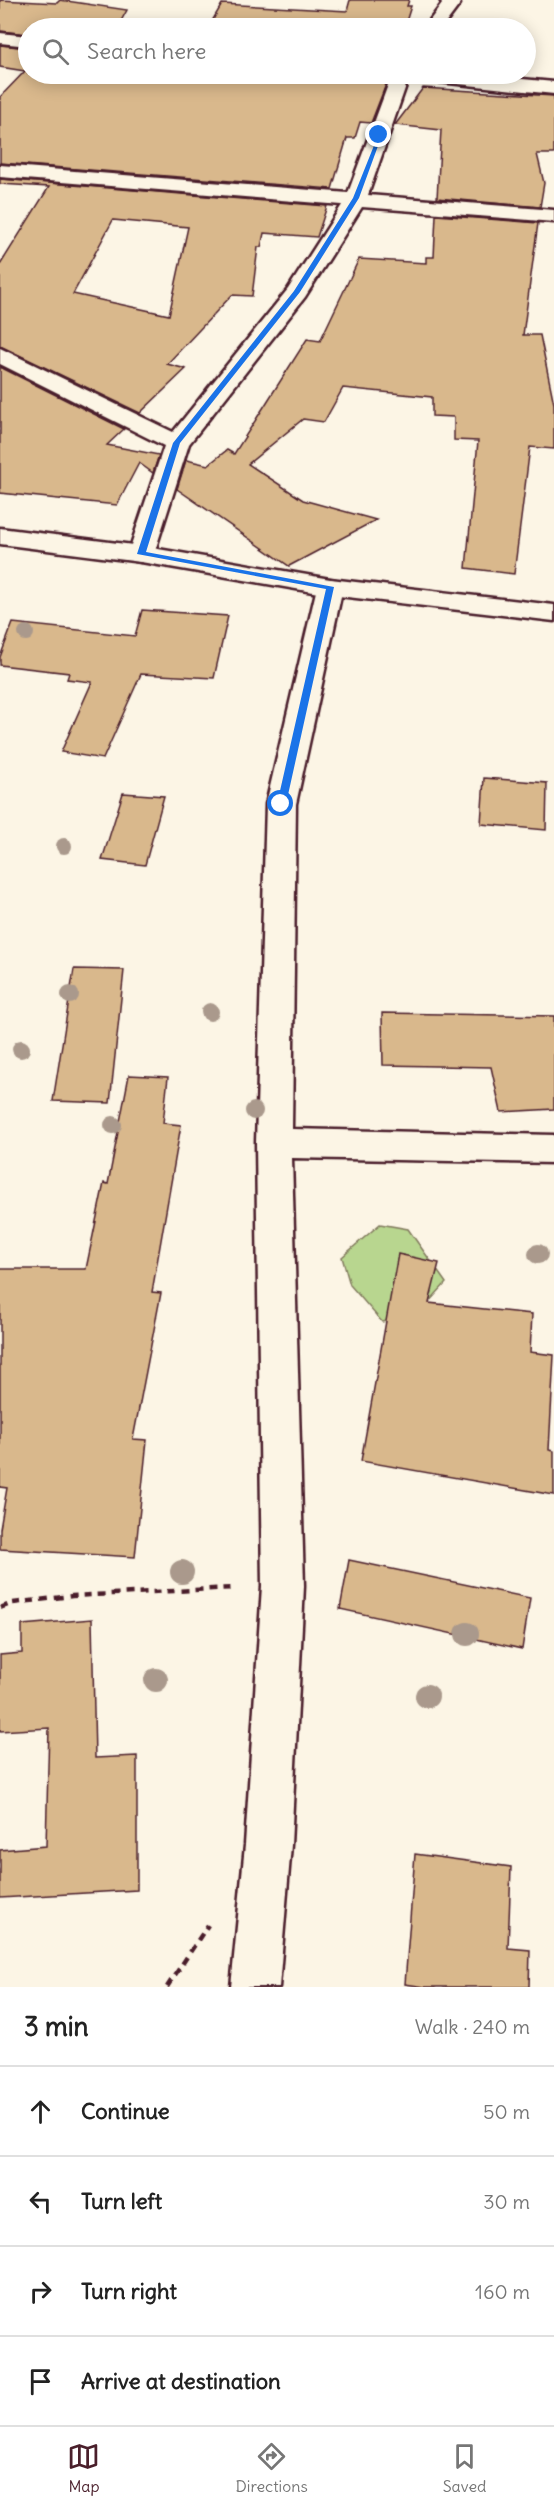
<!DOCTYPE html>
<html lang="en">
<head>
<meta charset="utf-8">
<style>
	body { margin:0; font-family:Delius,sans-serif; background:#f2f2f2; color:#222 }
	.stop { position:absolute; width:18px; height:18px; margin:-14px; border:4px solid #1a73e8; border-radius:50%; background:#fff }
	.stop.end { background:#1a73e8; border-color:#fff; box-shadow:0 2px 6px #0008 }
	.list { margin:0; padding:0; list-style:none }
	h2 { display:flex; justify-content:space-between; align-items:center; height:78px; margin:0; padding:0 24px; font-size:26px }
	h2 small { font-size:20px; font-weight:400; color:#767676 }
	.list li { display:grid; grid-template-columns:39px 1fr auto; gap:18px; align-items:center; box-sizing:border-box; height:90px; padding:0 24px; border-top:2px solid #e0e0e0 }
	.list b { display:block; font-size:22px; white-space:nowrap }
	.list em { font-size:20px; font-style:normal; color:#767676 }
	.icon { flex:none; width:33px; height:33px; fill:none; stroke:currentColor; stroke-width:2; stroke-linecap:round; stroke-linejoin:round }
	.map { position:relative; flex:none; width:554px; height:1987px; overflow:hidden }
	.search { position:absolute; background:#fff; box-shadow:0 3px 15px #0003; left:18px; right:18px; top:18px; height:66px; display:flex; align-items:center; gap:15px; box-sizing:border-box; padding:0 21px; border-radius:33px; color:#767676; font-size:22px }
	.sheet { height:438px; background:#fff }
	nav { display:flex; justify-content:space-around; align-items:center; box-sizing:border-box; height:84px; border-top:2px solid #e0e0e0; background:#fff; font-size:16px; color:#767676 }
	nav a { display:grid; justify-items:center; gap:3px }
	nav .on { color:#4a1f2b }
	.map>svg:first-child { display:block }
</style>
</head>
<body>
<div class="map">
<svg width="554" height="1987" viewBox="0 0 554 1987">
	<rect width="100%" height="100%" fill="#fcf5e5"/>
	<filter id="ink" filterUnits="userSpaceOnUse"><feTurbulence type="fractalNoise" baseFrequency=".0167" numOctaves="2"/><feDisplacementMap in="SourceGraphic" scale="12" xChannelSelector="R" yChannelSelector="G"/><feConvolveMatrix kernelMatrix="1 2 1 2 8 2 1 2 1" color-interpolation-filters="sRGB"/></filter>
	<g filter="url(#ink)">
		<!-- green -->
		<polygon fill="#b8d68f" stroke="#817a5d" stroke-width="1.5" points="380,1224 408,1229 446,1283 416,1316 382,1322 350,1285 342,1257"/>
		<!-- building -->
		<g fill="#d9b88c" stroke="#4a1f2b" stroke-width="1.5" fill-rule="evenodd">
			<polygon points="0,0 57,3 60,0 127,10 117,28 28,28 28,34 0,31"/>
			<polygon points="350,0 409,0 407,6 411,6 404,28 208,28 222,4 347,11"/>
			<polygon points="0,45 28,48 28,74 390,74 371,123 360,122 355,138 347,138 332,189 0,163 0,97 25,71 0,67"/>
			<polygon points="423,88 554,96 554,154 537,154 544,183 540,207 437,198 441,130 395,125"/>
			<path d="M0 179 327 206 317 237 264 233 261 247H258L252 296 232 295 167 364 186 369 140 413 0 346V265L49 187 0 184ZM113 220 188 227 169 315 73 294Z"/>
			<polygon points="436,215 538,223 523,335 540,335 554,404 554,449 530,447 514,574 466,568 478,441 454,440 454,417 432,416 432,397 343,388 324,422 303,419 248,464 303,500 376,520 289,566 177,489 186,460 208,465 227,450 234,454 307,339 320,341 359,259 426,263 426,257 434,257"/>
			<polygon points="0,367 124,429 107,445 159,455 153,473 139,463 117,505 0,493"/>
			<polygon points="142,610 228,616 214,678 141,674 103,759 61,752 92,682 67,679 69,673 0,665 0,657 13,623 135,636"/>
			<polygon points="484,778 547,783 546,830 481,824"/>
			<polygon points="123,793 164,796 145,865 102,860"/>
			<polygon points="74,969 124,970 110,1103 53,1101"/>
			<polygon points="382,1013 554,1016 554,1109 501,1112 491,1067 383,1065"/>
			<polygon points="129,1075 168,1077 163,1123 181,1125 152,1292 161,1293 133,1439 147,1440 135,1557 0,1549 0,1529 7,1488 0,1487 0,1269 86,1269 104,1183 108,1184"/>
			<polygon points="398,1254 439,1263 429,1303 532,1314 530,1352 554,1355 549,1450 554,1451 554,1495 361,1461"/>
			<polygon points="349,1560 530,1598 522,1649 340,1609"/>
			<polygon points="92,1619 95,1758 137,1756 137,1890 0,1898 0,1850 46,1846 49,1728 0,1731 0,1655 22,1653 22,1625"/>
			<polygon points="415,1854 511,1867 508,1948 530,1950 529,1987 425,1987 405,1984"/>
		</g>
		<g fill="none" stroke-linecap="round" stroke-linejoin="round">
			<defs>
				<g id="minor">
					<polygon points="440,0 458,0 460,4 442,28 424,28 442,4"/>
					<polygon points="0,33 28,36 28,46 0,43"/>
					<polygon points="392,74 410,74 368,195 554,210 554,222 362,207 305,297 189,444 154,554 150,560 141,562 132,560 128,554 164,446 0,364 0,348 173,432 288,289 342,205 0,177 0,165 348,193"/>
					<polygon points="411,74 470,74 554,82 554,94 420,80"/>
					<polygon points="330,579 339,581 343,587 296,804 292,1129 554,1135 554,1163 292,1158 304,1586 291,1845 279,1987 231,1987 245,1845 262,1586 256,1143 266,804 317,587 321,581"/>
				</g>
				<polygon id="tertiary" points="0,528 141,546 330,579 554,605 554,621 330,595 141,562 0,544"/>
			</defs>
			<!-- minor casing -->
			<use href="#minor" stroke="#4a1f2b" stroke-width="5"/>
			<!-- tertiary casing -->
			<use href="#tertiary" stroke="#4a1f2b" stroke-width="5"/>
			<!-- path -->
			<g stroke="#4a1f2b" stroke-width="4.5" stroke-dasharray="8 6" stroke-linecap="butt">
				<polyline points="0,1608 13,1603 72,1596 234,1588"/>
				<polyline points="167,1987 208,1925"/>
			</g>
			<!-- minor -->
			<use href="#minor" fill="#fcf5e5" fill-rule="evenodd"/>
			<!-- tertiary -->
			<use href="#tertiary" fill="#fcf5e5" fill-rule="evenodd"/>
		</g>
		<!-- trees -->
		<g fill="#aa998c">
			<circle cx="26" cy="633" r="8"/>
			<circle cx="64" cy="846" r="8"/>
			<circle cx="70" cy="995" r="9"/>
			<circle cx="210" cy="1012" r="9"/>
			<circle cx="21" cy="1049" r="9"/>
			<circle cx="254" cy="1111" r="9"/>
			<circle cx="113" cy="1125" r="9"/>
			<circle cx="538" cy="1254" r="10"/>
			<circle cx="182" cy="1572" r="12"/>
			<circle cx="467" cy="1634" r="12"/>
			<circle cx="156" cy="1680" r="12"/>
			<circle cx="427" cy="1696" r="12"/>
		</g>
	</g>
	<!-- route -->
	<polygon fill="#1a73e8" points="379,133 382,135 359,198 300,292 180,443 146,552 334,587 286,804 281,807 277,804 326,589 137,554 173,443 294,291 353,198"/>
</svg>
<div class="stop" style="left:281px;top:804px"></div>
<div class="stop end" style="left:379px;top:135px"></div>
<div class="search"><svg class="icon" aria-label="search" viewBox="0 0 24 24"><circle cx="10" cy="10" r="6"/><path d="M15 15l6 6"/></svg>Search here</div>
</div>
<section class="sheet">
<h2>3 min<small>Walk · 240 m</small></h2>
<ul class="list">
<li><svg class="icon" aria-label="ahead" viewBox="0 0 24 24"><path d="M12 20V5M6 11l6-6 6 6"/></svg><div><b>Continue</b></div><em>50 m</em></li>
<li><svg class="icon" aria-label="left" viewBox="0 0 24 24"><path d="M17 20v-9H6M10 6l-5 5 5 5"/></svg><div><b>Turn left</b></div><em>30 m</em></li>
<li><svg class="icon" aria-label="right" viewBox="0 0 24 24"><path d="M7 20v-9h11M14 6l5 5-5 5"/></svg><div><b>Turn right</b></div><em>160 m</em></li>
<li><svg class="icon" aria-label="arrive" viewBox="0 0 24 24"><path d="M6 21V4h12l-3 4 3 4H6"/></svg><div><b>Arrive at destination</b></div></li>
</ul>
</section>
<nav>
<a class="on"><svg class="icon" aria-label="map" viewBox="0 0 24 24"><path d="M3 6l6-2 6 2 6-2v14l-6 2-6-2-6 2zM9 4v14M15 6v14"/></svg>Map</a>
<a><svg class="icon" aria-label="directions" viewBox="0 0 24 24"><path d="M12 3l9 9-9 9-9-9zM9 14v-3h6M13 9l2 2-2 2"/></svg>Directions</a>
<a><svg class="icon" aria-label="saved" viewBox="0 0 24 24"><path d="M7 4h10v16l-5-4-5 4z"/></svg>Saved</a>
</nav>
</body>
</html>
